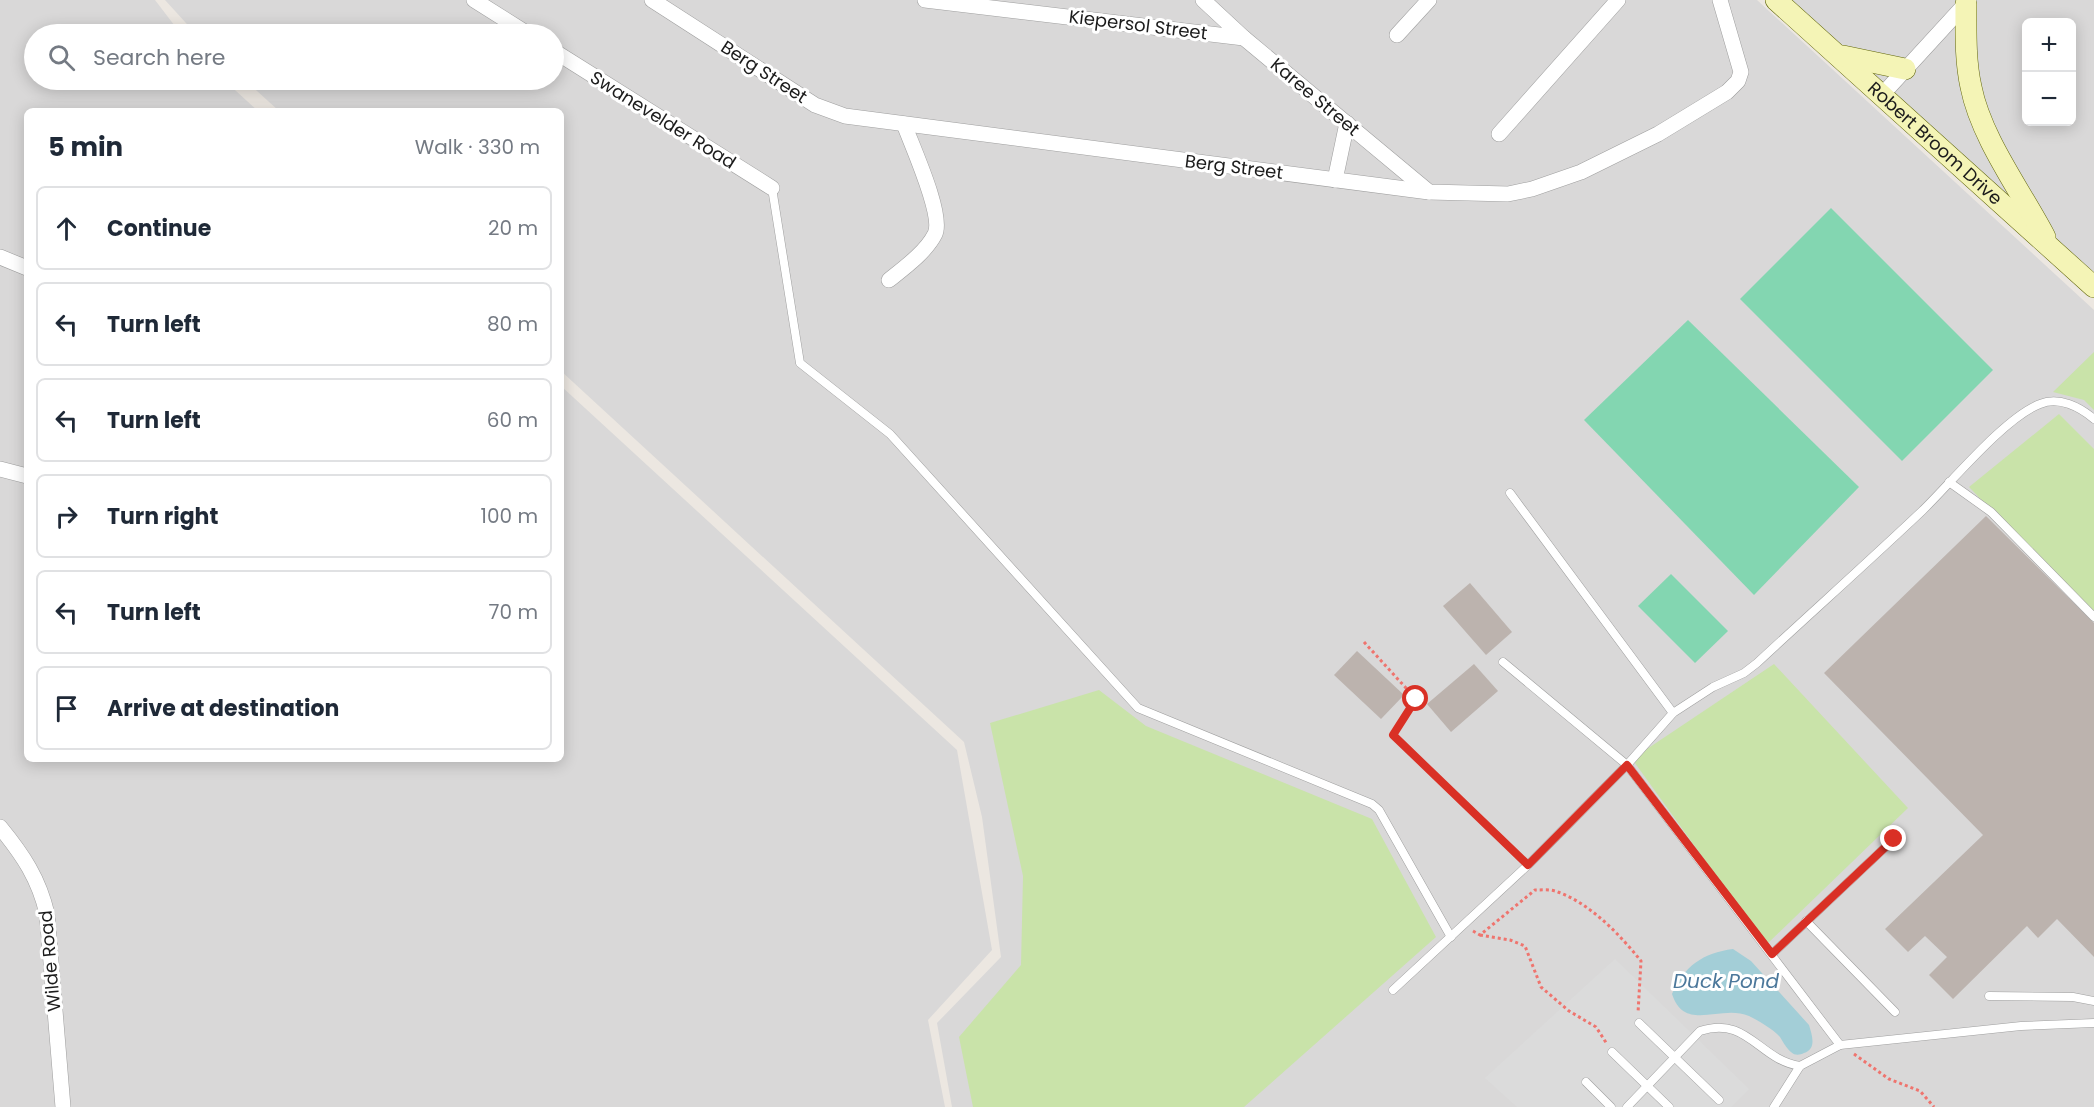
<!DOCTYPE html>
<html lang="en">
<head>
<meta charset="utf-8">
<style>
	body { margin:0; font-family:Poppins,sans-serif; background:#f6f6f7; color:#1f2937 }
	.controls { position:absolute; right:18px; top:18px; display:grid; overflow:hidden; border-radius:9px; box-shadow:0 3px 15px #0003 }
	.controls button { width:54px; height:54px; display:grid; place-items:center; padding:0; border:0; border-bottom:2px solid #e0e1e3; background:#fff; color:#1f2937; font:30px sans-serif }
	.stop { position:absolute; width:18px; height:18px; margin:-14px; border:4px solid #d93025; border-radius:50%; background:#fff }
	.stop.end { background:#d93025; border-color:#fff; box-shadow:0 2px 6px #0008 }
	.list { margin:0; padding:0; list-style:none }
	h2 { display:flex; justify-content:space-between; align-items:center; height:78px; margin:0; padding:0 24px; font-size:26px }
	h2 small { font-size:20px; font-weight:400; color:#747a83 }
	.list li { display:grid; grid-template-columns:39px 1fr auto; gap:18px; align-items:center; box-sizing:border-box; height:84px; margin:0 12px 12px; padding:0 12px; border:2px solid #e0e1e3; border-radius:9px }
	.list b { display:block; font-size:22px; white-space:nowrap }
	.list em { font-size:20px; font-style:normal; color:#747a83 }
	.icon { flex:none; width:33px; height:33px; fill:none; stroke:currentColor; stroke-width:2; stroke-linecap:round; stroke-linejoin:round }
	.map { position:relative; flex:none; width:2094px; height:1107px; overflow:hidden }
	.search { position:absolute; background:#fff; box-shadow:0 3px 15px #0003; left:24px; top:24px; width:540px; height:66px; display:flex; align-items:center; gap:15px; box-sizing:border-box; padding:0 21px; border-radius:33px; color:#747a83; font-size:22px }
	.panel { position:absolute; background:#fff; box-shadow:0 3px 15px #0003; left:24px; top:108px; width:540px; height:654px; border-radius:9px }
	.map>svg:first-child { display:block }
</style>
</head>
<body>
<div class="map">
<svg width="2094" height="1107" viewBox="0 0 2094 1107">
	<rect width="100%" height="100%" fill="#ece7e1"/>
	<!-- residential -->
	<g fill="#d9d8d8" fill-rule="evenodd">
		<polygon points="0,0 155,0 181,34 34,34 34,80 224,80 258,111 27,111 27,759 561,759 561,386 957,750 992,950 928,1020 945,1107 0,1107"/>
		<polygon points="165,0 1757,0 2094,310 2094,1107 952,1107 937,1023 1001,957 982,817 964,742 561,371 561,111 279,111 245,80 554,80 554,34 196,34"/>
		<path d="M1790 0H2094V273L1833 39ZM2026 22H2072V122H2026Z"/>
	</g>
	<!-- grass -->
	<g fill="#c9e3a9">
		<polygon points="2094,352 2094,410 2084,400 2053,392"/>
		<polygon points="2059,414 2094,449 2094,617 1969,487"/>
		<polygon points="1774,664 1908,808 1766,945 1632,759"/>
		<polygon points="1099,690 1146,726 1372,819 1436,937 1244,1107 973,1107 959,1037 1021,965 1023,876 990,723"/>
	</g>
	<!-- pitch -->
	<g fill="#83d6b1">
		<polygon points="1831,208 1993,370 1902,461 1740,299"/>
		<polygon points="1688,320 1859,487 1754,595 1584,420"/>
		<polygon points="1671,574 1728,631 1695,663 1638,606"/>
	</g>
	<!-- parking -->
	<polygon fill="#dbdbdb" points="1615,959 1749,1089 1731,1107 1517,1107 1485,1078"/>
	<!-- water -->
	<path fill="#a3ced7" d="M1733 949 1751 961 1809 1025C1812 1035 1817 1049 1804 1053 1800 1055 1795 1056 1791 1052 1787 1049 1783 1042 1780 1037 1773 1029 1759 1021 1749 1016 1720 1004 1685 1033 1672 994 1684 966 1703 953 1733 949Z"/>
	<!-- building -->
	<g fill="#bcb3ae">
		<polygon points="1986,516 2094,623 2094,957 2057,919 2038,938 2027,926 1953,999 1929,975 1947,957 1925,936 1908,952 1885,929 1983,835 1824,673"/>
		<polygon points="1470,583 1512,632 1486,655 1443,606"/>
		<polygon points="1357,651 1404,695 1381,719 1334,675"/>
		<polygon points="1474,664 1498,691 1451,732 1427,704"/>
	</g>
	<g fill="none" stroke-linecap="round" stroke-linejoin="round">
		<defs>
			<g id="lane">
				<polyline points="772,188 800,363 890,434 1138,708 1372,804 1379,810 1451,937"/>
				<polyline points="1949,482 1991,512 2094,617"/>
				<polyline points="1510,493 1673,713"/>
				<polyline points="1503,662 1627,765 1840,1045"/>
				<polyline points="1806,921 1895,1012"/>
				<polyline points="1772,954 1894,839"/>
				<path d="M1393 990 1528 865 1627 765 1673 713 1713 687 1744 673 1757 663C1812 612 1868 562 1922 511 1951 483 2005 417 2040 404 2059 396 2080 407 2094 419"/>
				<polyline points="1989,996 2073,997 2094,1001"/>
				<polyline points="1639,1023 1719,1100"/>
				<polyline points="1612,1052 1669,1107"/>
				<polyline points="1586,1082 1611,1107"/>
				<path d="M1627 1107 1700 1031C1747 1015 1759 1060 1800 1066"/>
				<polyline points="1774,1107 1800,1066 1840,1045 2021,1026 2094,1023"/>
			</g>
			<g id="street">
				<polyline points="474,0 528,34"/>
				<polyline points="652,0 815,105 845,116 1429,192 1508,194 1532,189 1581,172 1658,134 1727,92 1738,81 1741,72 1720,0"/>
				<polyline points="925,0 1244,38"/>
				<polyline points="1203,0 1244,38 1429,192"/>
				<polyline points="1397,35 1429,0"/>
				<polyline points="554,51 772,188"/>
				<polyline points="1881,96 1969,0"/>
				<polyline points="1499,134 1618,0"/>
				<polyline points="1335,180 1347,123"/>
				<polyline points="0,257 27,268"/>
				<path d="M889 280C904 268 926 252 935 234 944 215 912 146 904 124"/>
				<polyline points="0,469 27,476"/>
				<path d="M0 827C23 855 39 879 47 914L63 1107"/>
			</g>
			<g id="secondary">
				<path id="s1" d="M1776 0 2094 287"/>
				<path d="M1966 4C1966 31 1965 60 1971 87 1981 138 2021 191 2045 237"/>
				<polyline points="1843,56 1905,69"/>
			</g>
		</defs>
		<!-- lane casing -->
		<use href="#lane" stroke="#9f9f9f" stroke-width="9"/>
		<!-- street casing -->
		<use href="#street" stroke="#9f9f9f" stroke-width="16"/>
		<!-- secondary casing -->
		<use href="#secondary" stroke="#62670c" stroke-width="22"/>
		<!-- path -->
		<g stroke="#ef746e" stroke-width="3" stroke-dasharray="3 3" stroke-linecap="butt">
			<polyline points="1364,642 1416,699 1393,735 1520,857"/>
			<path d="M1473 931 1480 935 1535 890C1542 890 1551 889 1558 892 1591 904 1620 935 1641 961L1638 1013"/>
			<polyline points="1480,935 1510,940 1525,946 1541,987 1569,1011 1596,1027 1607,1044"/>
			<polyline points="1854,1054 1889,1079 1920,1091 1934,1107"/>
		</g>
		<!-- lane -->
		<use href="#lane" stroke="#fff" stroke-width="8"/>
		<!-- street -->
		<use href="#street" stroke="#fff" stroke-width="15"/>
		<!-- secondary -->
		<use href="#secondary" stroke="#f4f4b6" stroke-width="21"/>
	</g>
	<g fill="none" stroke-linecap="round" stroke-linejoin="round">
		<!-- route -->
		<polyline stroke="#d93025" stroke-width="8" points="1416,699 1393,735 1528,865 1627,765 1772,954 1894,839"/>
	</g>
	<g text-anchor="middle" stroke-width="6" stroke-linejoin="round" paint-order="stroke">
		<!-- street labels -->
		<g font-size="18" fill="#1b1b1b" stroke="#fff">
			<text transform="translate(1138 25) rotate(7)" y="6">Kiepersol Street</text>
			<text transform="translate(764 72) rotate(33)" y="6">Berg Street</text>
			<text transform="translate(1315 97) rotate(40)" y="6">Karee Street</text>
			<text transform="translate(663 120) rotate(32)" y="6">Swanevelder Road</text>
			<text dy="6" stroke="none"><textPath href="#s1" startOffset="214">Robert Broom Drive</textPath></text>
			<text transform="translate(1234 167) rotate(7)" y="6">Berg Street</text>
			<text transform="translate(50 961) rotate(-95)" y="6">Wilde Road</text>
		</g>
		<!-- water labels -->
		<g font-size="20" font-style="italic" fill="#4c789b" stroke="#fff">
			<text x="1726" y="988">Duck Pond</text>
		</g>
	</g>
</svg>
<div class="controls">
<button>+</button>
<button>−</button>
</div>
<div class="stop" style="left:1416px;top:699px"></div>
<div class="stop end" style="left:1894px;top:839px"></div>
<div class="search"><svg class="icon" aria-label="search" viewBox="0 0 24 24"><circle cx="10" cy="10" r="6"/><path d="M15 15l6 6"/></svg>Search here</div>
<section class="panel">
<h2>5 min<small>Walk · 330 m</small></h2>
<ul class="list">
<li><svg class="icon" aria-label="ahead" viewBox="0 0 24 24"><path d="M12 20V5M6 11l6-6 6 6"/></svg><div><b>Continue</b></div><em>20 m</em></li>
<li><svg class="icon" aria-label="left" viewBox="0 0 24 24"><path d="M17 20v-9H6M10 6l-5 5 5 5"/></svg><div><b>Turn left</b></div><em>80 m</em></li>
<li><svg class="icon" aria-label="left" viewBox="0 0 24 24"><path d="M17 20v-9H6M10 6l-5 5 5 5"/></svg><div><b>Turn left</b></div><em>60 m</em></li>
<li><svg class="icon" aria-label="right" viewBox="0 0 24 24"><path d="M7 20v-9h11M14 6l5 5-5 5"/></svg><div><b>Turn right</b></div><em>100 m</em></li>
<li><svg class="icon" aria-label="left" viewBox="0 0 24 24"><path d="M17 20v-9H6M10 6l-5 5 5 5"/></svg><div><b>Turn left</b></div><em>70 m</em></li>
<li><svg class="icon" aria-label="arrive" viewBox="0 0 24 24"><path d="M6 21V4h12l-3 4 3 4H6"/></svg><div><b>Arrive at destination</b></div></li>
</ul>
</section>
</div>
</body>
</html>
